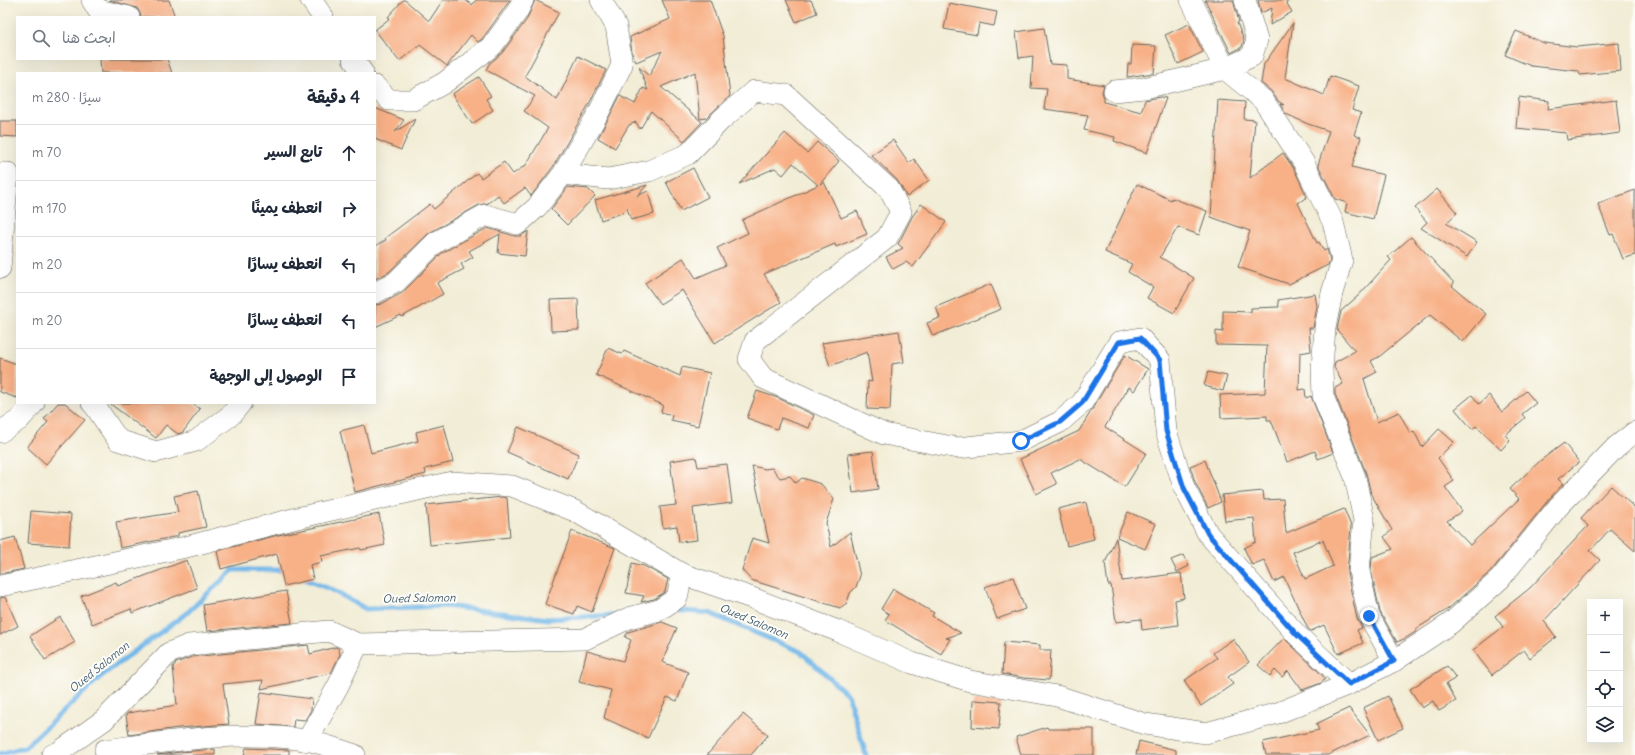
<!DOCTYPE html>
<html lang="ar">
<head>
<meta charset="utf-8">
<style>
	body { margin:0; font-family:Delius,"Playpen Sans Arabic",sans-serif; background:#f6f6f7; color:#1f2937; direction:rtl }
	.controls { position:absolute; right:12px; bottom:12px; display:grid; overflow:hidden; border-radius:0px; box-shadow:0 4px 16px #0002 }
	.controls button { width:36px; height:36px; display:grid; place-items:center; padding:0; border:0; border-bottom:1px solid #e0e1e3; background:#fff; color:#1f2937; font:20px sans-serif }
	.stop { position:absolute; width:12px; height:12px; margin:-9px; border:3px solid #1a73e8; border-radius:50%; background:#fff }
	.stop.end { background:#1a73e8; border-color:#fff; box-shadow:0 1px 4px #0008 }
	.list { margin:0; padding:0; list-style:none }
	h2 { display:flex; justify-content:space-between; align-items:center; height:52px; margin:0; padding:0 16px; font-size:17px }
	h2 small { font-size:13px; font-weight:400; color:#747a83 }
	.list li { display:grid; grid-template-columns:26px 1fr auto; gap:12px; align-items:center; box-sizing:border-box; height:56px; padding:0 16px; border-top:1px solid #e0e1e3 }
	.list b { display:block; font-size:15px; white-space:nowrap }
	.list em { font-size:13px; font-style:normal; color:#747a83 }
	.icon { flex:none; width:22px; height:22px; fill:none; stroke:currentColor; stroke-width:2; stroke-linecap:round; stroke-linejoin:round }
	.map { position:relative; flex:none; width:1635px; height:755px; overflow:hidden; direction:ltr }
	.search { position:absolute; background:#fff; box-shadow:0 4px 16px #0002; left:16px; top:16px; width:360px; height:44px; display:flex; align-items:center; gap:10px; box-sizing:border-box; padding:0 14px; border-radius:0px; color:#747a83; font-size:15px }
	.panel { position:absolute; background:#fff; box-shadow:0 4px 16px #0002; left:16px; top:72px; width:360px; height:332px; border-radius:0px; direction:rtl }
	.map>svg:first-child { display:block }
</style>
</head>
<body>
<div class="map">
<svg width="1635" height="755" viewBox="0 0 1635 755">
	<rect width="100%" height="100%" fill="#fdfcf7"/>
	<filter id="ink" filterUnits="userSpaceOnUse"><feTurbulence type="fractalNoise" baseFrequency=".025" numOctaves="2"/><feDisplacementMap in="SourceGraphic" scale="8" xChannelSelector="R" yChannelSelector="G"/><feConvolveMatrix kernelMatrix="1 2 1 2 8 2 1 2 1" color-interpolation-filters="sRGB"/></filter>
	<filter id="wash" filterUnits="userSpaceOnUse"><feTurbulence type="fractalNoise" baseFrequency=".012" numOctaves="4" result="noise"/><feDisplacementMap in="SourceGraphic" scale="16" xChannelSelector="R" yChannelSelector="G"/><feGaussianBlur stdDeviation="0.9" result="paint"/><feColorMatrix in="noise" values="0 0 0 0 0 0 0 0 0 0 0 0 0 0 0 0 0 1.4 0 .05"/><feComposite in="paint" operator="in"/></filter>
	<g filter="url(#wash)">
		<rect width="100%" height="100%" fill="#f2edd6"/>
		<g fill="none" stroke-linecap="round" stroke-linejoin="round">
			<!-- stream -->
			<g stroke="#72b7e9" stroke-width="5">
				<polyline points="301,578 330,589 366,609 445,606 548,619 615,615"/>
				<polyline points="670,610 709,613 801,652 848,695 866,755"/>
				<polyline points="0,754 25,747 100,677 188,612 233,570 281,570 286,572"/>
			</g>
		</g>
		<g id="blocks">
			<!-- building -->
			<g fill="#f8b187" fill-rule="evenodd">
				<polygon points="109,0 169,0 175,17 141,17 140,13 137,8"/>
				<polygon points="403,0 405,0 429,21 443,0 465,0 472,5 476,0 510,0 483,38 478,42 471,35 447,66 420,45 399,61 375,30 390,18 388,17"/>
				<polygon points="535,0 559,12 525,76 557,100 578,56 606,70 588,106 553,167 531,196 525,188 504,203 498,195 488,203 479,205 429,233 389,272 375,279 375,246 386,240 385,238 430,204 434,209 477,173 481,178 504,162 513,174 526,165 548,128 524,111 535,96 486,70 489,64 502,53 527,19"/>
				<polygon points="662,0 710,0 723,36 730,96 706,118 700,119 695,72 661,87 702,122 684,141 651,111 640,129 636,122 629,125 615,148 598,138 620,96 635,104 643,88 648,90 639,67 649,76 662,51 636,62 632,53 630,37 670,19"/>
				<polygon points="786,0 811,0 817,13 796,22"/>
				<polygon points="1205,0 1233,0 1239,22 1237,23 1244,40 1242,47 1231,53"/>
				<polygon points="1258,0 1292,0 1286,2 1292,12 1270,25 1272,8 1261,13"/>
				<polygon points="949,3 997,12 994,26 979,23 977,35 944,29"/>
				<polygon points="1293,23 1285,78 1324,95 1330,76 1359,86 1352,110 1361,113 1354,135 1361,137 1352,167 1384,175 1373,219 1345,212 1347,203 1335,199 1318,165 1329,131 1308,124 1286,114 1280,104 1284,105 1278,101 1271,91 1261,83 1264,64"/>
				<polygon points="1189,24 1203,52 1178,64 1165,35"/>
				<polygon points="1044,28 1050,64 1067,65 1067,79 1104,85 1102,92 1104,98 1104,102 1141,112 1145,100 1160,97 1166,98 1147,153 1114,141 1115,137 1084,130 1088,115 1044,109 1047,89 1031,88 1033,56 1019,58 1016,32"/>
				<polygon points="1516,31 1544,43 1577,47 1619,43 1621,71 1580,75 1579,71 1531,66 1505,55"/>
				<polygon points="1132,45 1156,46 1154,73 1127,77 1128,64 1131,64"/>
				<polygon points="100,59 167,59 172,73 101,73"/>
				<polygon points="479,77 491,96 486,99 493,110 472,124 452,94"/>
				<polygon points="1519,97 1549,101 1548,109 1616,100 1620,133 1567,140 1566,133 1516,128"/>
				<polygon points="1218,100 1245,102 1244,119 1255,120 1250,178 1283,153 1294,169 1307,197 1298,203 1317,243 1319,242 1324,251 1327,249 1330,260 1328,265 1289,284 1238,267 1250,231 1211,217"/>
				<polygon points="375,108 404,120 395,132 415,119 401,150 375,139"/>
				<polygon points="0,121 17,121 17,137 0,136"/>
				<polygon points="785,133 807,153 817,142 839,161 820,184 824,182 841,218 857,211 867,234 836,247 835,244 764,274 781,302 715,343 682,290 660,304 645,283 683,258 696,278 726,265 717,248 748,233 742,220 818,185 793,163 783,175 775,168 739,184"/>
				<polygon points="893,140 909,163 914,159 929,180 907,197 897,180 871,155"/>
				<polygon points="693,168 708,197 681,211 666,182"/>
				<polygon points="1137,184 1171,200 1172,198 1207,211 1199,235 1178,227 1160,257 1194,278 1174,313 1147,298 1153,287 1128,272 1132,264 1105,252"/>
				<polygon points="647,185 637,196 648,191 654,214 631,220 627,208 622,213 601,220 595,200"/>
				<polygon points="568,187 588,189 595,196 567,225 551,209"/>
				<polygon points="1437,189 1457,213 1446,223 1477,242 1467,257 1421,228 1427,222 1415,208"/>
				<polygon points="1635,190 1635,255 1623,259 1613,234 1610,235 1598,204"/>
				<polygon points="921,204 946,222 913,267 906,262 893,269 886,257 903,248 898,244 912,217"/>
				<polygon points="487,228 515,236 521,236 528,231 525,256 498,253 500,234 469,251 473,257 461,264 464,269 437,283 443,294 402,317 401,315 375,327 375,305 381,304 402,293 442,253"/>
				<polygon points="1411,237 1454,283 1452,286 1486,314 1463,342 1430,315 1380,356 1371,361 1377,372 1364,379 1377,422 1399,412 1410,433 1414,431 1422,447 1439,429 1454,442 1438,458 1454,481 1445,487 1462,511 1447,521 1470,545 1519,499 1510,489 1541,460 1564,443 1579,462 1558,479 1563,484 1549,499 1492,570 1448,609 1416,629 1417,631 1406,638 1397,642 1380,612 1371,570 1372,557 1393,549 1384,537 1392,530 1371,494 1366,473 1335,394 1335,388 1343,384 1334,367 1335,362 1355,351 1337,330 1341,311 1359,295 1391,260 1388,257"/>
				<polygon points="991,284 1001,309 933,336 927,323 940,318 936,307"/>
				<polygon points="1315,294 1317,306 1313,328 1309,328 1311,351 1300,353 1299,390 1305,389 1306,398 1311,396 1333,453 1318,459 1315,451 1287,462 1271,420 1267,420 1267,416 1221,418 1220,395 1265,393 1267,346 1216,345 1216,331 1223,332 1223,311 1251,312 1251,308 1279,307 1278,300"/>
				<polygon points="578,299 579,330 551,331 550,300"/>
				<polygon points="899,331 904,362 892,364 890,410 867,409 868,381 872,382 867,352 830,366 822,343"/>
				<polygon points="608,348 622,354 624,351 680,376 682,367 710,373 698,426 671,420 672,415 661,412 663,405 596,375"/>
				<polygon points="1125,355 1148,369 1134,391 1129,387 1105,427 1146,453 1125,487 1080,459 1051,473 1057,484 1036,494 1020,459 1079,431"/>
				<polygon points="0,358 17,364 17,398 0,392"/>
				<polygon points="1208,372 1227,376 1223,391 1204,386"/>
				<polygon points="757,391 778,398 814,415 809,428 781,418 777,429 747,418"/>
				<polygon points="1526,391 1536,403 1522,414 1525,418 1505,435 1510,440 1501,450 1476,426 1472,429 1455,409 1472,395 1479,404 1489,395 1502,412"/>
				<polygon points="58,403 65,403 85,420 46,464 27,447 48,422 44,419"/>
				<polygon points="109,403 192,403 200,409 183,432 178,434 166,425 156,438"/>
				<polygon points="364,425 371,453 418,441 416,432 444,425 453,462 425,469 426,474 355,492 340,431"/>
				<polygon points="518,427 579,454 568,479 507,452"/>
				<polygon points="873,451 878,489 853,493 848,454"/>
				<polygon points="696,457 698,467 727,464 732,503 693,508 697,540 679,542 677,526 663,528 660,507 676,505 670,461"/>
				<polygon points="1205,460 1221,502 1208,508 1195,482 1190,466"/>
				<polygon points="752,466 765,469 772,468 780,478 790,476 796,483 802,478 821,484 834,499 826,523 831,547 850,532 860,576 856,587 850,593 847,603 840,608 751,580 742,570 752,538 769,543"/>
				<polygon points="1611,486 1635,508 1635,551 1610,529 1590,551 1600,560 1544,621 1556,637 1530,658 1524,650 1492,675 1473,650 1503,627 1495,616 1530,588 1588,526 1581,518"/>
				<polygon points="198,491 206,527 178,533 178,536 120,548 116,522 178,512 174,496"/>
				<path d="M1263 491 1264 500 1283 499 1286 533 1344 509 1351 526 1347 573 1357 619 1362 628 1357 630 1363 643 1338 654 1324 625 1311 631 1308 629 1284 577 1274 582 1264 560 1252 565 1244 548 1256 542 1254 518 1225 521 1222 495ZM1323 540 1333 566 1305 579 1293 552Z"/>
				<polygon points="502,497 507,498 510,537 430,545 426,505"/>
				<polygon points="1086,502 1094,539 1067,546 1058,509"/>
				<polygon points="31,511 71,514 69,546 28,543"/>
				<polygon points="1128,512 1156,524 1145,549 1117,537"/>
				<polygon points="379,514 385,545 361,550 360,548 321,556 322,562 310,565 313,579 284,586 277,554 221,569 217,551 278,535"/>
				<polygon points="572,531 615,548 592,612 577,606 574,614 545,604"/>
				<polygon points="15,537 24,569 0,574 0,541"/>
				<polygon points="1116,538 1122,581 1181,573 1184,598 1175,600 1178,625 1142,630 1141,619 1116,622 1111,585 1108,585 1105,563"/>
				<polygon points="1184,555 1189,566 1177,572 1171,560"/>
				<polygon points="187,560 197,588 132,613 131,609 92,624 81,596 116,582 118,586"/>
				<polygon points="632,563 644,566 668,579 665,592 654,599 641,602 644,596 626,593"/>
				<polygon points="1013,577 1025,609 997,619 985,587"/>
				<polygon points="893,589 934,613 932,616 961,633 946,638 950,639 941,654 885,620 889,614 881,609"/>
				<polygon points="286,591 292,623 207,631 203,605"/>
				<polygon points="5,597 18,626 0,635 0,598"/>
				<polygon points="60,617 75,642 45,660 30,636"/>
				<polygon points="662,622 677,628 662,662 688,672 677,701 667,697 648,738 604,718 611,690 579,682 587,651 623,661 631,640 625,637 628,632"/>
				<polygon points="1284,638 1322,675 1325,679 1321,683 1302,690 1288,671 1282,677 1275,670 1270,676 1258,665"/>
				<polygon points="1233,639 1249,662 1228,677 1233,684 1201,706 1184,681 1217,658 1213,653"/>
				<polygon points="1004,642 1040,645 1040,650 1051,650 1049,680 1024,678 1002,674"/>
				<polygon points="308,645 310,654 336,647 338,648 340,654 331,673 261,689 263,680 223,684 229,724 178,728 129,735 126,715 128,713 177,705 173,667 176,663 192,657"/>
				<polygon points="1447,666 1456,678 1446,684 1456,701 1439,711 1433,701 1422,708 1410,689"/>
				<polygon points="261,692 312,699 311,710 305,720 294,719 293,727 256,724"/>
				<polygon points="1388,696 1403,728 1378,740 1363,708"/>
				<polygon points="973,700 1001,702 999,729 972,727"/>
				<polygon points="1349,708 1370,735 1328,755 1266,755 1263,742 1319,730 1316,724"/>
				<polygon points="743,714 768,735 751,755 707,755"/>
				<polygon points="1047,727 1048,729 1094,729 1094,755 1021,755 1016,737"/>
				<polygon points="1139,741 1176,750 1176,755 1136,755"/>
				<polygon points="246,748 289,750 289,755 244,755"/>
				<polygon points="215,749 215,755 157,755 181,752"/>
			</g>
		</g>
	</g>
	<g filter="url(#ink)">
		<use href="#blocks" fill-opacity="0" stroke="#67655d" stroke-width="1"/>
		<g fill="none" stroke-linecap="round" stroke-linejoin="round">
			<defs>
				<g id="minor">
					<polyline points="92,0 98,10 129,17"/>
					<polyline points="311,0 323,17"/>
					<polyline points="1191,0 1225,69 1263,100 1304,163 1333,222 1342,260 1332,293 1325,328 1322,368 1323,396 1355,477 1364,520 1359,571 1369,616 1394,661"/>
					<polyline points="353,59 363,73"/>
					<polyline points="375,86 389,100 413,100 444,83 492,46 517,12 523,0"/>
					<polyline points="1114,91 1144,88 1225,69 1252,56 1257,40 1245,0"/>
					<polyline points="0,173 8,173 0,268"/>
					<polyline points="563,174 608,179 649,171 688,154 721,120 754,91 786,95 889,189 901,212 887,238 755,341 749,359 763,378 884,434 958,448 1021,441 1060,422 1082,403 1119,342 1140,338 1160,360 1166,431 1184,487 1208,534 1297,635 1349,684"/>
					<polyline points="375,293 396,282 435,243 485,215 518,224 537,207 563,174 599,112 622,65 616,26 601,0"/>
					<polyline points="92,403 95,406 118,440 156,452 196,441 231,415 241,403"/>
					<polyline points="0,432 19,420 34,403"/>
					<polyline points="0,586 186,547 293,519 452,482 512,486 575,511 682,574 752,598 838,631 912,663 970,681 1057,696 1145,724 1206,733 1278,713 1349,684 1394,661 1451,623 1500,579 1558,507 1616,447 1635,432"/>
					<polyline points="358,644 585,639 629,618 659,610 677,598 682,574"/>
					<path d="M105 750C171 741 238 730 305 740 322 743 339 750 355 755"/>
					<polyline points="52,755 59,752 104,720 169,653 189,645 329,631 358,644 338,686 307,741"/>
				</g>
			</defs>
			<!-- minor casing -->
			<use href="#minor" stroke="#67655d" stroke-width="22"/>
			<!-- minor -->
			<use href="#minor" stroke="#fff" stroke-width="21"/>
		</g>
	</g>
	<g fill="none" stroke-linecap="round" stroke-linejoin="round" filter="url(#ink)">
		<!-- route -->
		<polyline stroke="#1a73e8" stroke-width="5" points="1021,441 1060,422 1082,403 1119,342 1140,338 1160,360 1166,431 1184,488 1208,534 1297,635 1349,684 1394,661 1369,616"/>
	</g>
	<g text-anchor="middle" stroke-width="4" stroke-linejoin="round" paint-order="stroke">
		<!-- water labels -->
		<g font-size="11" font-style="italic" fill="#3e5a6e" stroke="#fdfcf7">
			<text transform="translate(419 598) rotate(-1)" y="4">Oued Salomon</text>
			<text transform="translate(754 621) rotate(23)" y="4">Oued Salomon</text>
			<text transform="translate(99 667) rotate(-39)" y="4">Oued Salomon</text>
		</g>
	</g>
</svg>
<div class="controls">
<button>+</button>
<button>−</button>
<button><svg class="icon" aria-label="locate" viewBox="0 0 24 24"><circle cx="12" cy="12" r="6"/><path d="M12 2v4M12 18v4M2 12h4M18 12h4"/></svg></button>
<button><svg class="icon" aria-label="layers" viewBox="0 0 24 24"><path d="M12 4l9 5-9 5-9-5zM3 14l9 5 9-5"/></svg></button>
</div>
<div class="stop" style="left:1021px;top:441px"></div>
<div class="stop end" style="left:1369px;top:616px"></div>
<div class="search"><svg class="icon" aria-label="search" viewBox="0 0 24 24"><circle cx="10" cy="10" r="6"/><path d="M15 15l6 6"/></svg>ابحث هنا</div>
<section class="panel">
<h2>4 دقيقة<small>سيرًا · 280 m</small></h2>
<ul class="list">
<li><svg class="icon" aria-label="ahead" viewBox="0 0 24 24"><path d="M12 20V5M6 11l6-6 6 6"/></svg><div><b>تابع السير</b></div><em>70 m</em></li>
<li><svg class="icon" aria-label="right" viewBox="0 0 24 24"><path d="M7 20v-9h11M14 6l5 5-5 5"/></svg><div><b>انعطف يمينًا</b></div><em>170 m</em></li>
<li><svg class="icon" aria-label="left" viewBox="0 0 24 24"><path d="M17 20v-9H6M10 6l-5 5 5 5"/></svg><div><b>انعطف يسارًا</b></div><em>20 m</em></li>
<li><svg class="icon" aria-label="left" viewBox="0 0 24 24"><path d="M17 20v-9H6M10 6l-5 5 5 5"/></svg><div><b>انعطف يسارًا</b></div><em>20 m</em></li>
<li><svg class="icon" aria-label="arrive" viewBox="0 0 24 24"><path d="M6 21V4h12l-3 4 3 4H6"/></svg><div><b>الوصول إلى الوجهة</b></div></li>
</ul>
</section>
</div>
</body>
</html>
